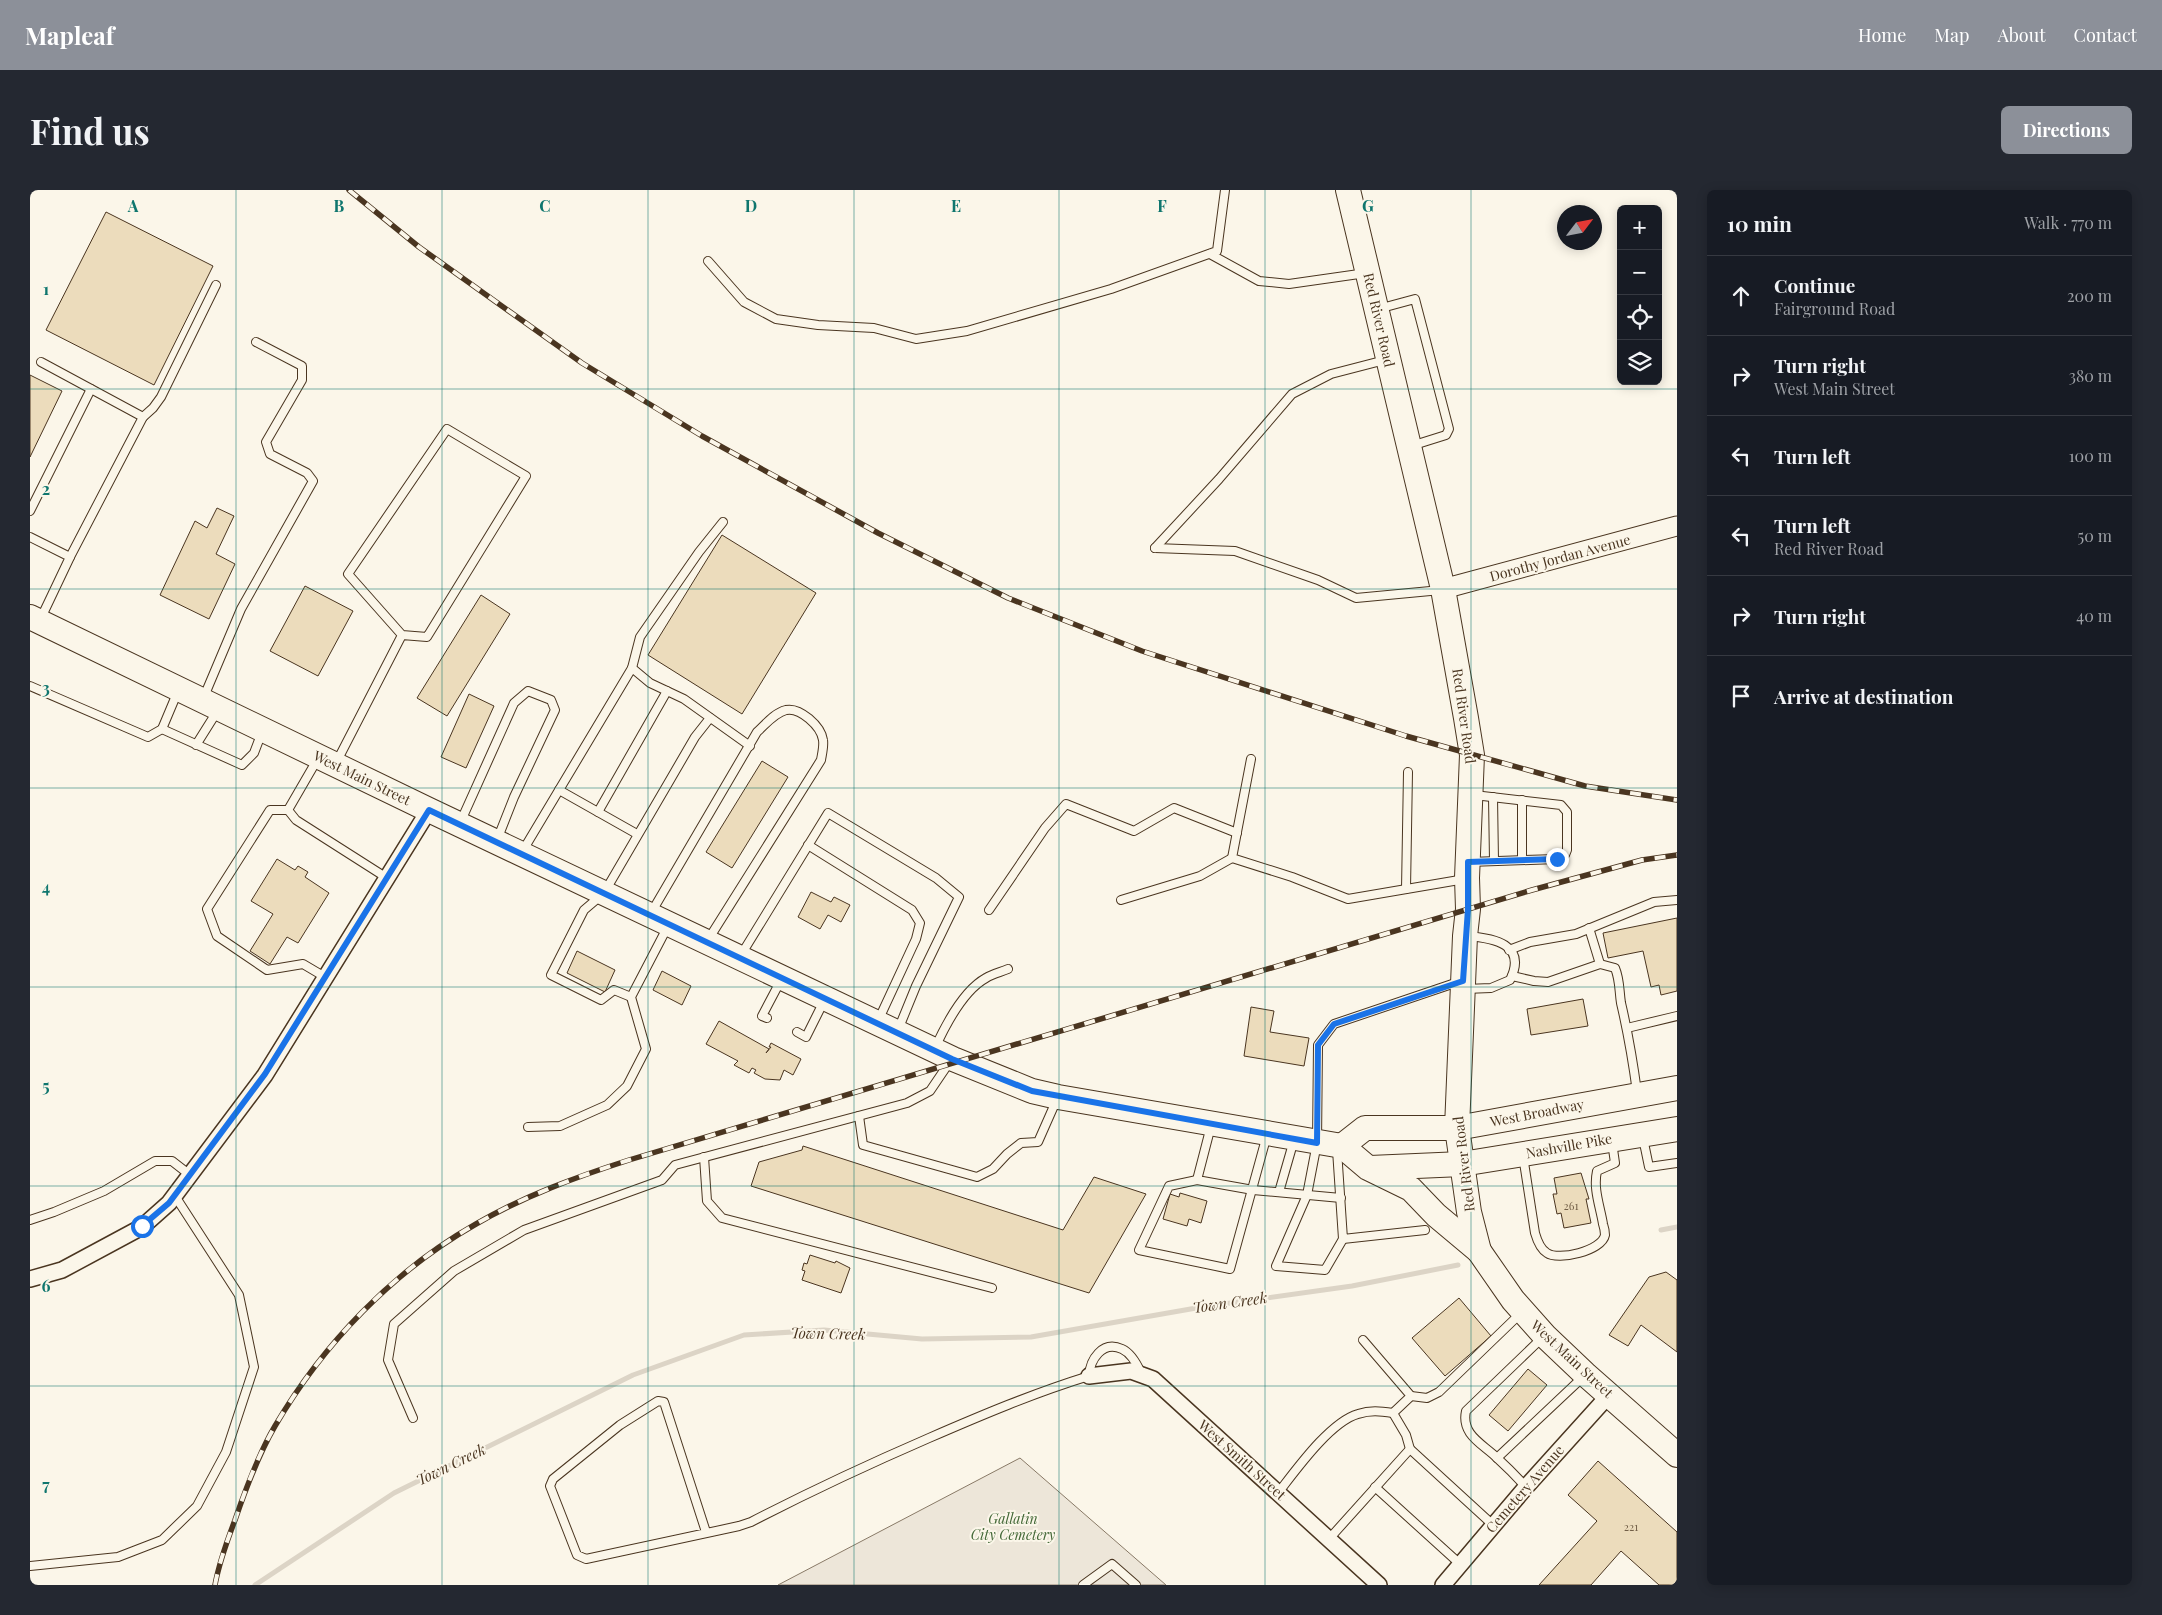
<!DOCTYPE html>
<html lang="en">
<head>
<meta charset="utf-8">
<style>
	body { margin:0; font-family:"Playfair Display",serif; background:#242831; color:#f1f3f6 }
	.controls { position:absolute; right:15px; top:15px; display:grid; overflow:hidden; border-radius:8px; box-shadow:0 2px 12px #0003 }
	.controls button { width:45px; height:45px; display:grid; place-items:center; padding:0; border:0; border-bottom:1px solid #363941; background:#171b24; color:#f1f3f6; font:25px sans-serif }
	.compass { position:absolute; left:1527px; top:15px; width:45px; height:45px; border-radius:50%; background:#171b24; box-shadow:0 2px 12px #0003; rotate:58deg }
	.stop { position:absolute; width:15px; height:15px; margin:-11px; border:4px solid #1a73e8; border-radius:50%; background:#fff }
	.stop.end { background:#1a73e8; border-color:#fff; box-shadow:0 1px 5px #0008 }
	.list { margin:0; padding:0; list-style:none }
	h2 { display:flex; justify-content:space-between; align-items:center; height:65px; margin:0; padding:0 20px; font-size:21px }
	h2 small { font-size:16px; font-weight:400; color:#9ea1a6 }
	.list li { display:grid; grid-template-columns:32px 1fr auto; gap:15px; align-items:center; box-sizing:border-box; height:80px; padding:0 20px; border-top:1px solid #363941 }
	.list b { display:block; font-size:19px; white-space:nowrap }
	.list p { margin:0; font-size:16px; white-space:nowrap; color:#9ea1a6 }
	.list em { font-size:16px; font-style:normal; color:#9ea1a6 }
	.icon { flex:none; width:28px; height:28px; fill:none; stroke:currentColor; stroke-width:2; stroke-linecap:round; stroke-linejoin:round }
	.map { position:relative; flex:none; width:1647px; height:1395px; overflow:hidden; border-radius:8px }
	header { display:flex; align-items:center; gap:30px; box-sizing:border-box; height:70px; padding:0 25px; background:#8c9099; color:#fff }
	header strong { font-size:24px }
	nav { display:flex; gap:28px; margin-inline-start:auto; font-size:18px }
	.intro { display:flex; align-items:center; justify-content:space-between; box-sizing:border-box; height:120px; padding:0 30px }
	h1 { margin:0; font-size:35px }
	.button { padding:12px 22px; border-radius:8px; background:#8c9099; color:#fff; font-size:18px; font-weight:700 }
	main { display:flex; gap:30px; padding:0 30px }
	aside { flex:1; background:#171b24; border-radius:8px; box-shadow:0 2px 12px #0003 }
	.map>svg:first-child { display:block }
</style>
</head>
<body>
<header>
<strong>Mapleaf</strong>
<nav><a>Home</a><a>Map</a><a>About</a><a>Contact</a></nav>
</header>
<div class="intro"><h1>Find us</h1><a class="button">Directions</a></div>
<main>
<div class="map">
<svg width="1647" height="1395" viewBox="0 0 1647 1395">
	<rect width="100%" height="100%" fill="#fbf6e9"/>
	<!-- green -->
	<polygon fill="#ede6d9" stroke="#887966" points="990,1268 1136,1395 748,1395"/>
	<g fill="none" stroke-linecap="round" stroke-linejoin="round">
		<!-- stream -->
		<g stroke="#dcd4c6" stroke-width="5">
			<polyline points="1631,1040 1647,1037"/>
			<polyline points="225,1395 364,1303 603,1185 714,1145 794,1140 892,1149 1001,1147 1172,1117 1322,1096 1428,1075"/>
		</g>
	</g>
	<!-- building -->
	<g fill="#ecdcbc" stroke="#4a3520">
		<polygon points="76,22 183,76 124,195 16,140"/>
		<polygon points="0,185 32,201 0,267"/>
		<polygon points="187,318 204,326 186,364 205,374 179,429 130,405 165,331 177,338"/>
		<polygon points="692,345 786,403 712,524 618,465"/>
		<polygon points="275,396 323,421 288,486 240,461"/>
		<polygon points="451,405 480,424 417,526 387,508"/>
		<polygon points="439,504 464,516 436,578 411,567"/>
		<polygon points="732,571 758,587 702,678 676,662"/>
		<polygon points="247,669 265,680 268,676 278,682 275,687 299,703 268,753 257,747 240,774 220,761 243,724 221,711"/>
		<polygon points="781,702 801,712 804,707 820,715 811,732 798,725 790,739 768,727"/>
		<polygon points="1647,728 1647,801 1631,805 1629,795 1621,797 1613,761 1578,768 1573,743"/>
		<polygon points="547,761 585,780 575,802 537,783"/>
		<polygon points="632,781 661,796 652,815 623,800"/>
		<polygon points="1553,809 1558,836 1501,845 1497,819"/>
		<polygon points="1221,817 1244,821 1240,842 1279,848 1274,876 1214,866"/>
		<polygon points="689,831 739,859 736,863 741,857 739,857 741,853 771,869 763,885 754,880 750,890 735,889 724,883 726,880 722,878 719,883 704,875 708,871 676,854"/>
		<polygon points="773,956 1033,1040 1064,987 1116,1004 1059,1103 721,996 729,972 772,960"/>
		<polygon points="1551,983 1559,1009 1556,1009 1561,1033 1534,1038 1531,1023 1527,1024 1523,1004 1527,1004 1524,988"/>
		<polygon points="1150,1003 1177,1011 1171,1033 1159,1029 1157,1036 1133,1029 1140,1004 1149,1007"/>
		<polygon points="780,1065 805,1073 806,1071 820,1078 811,1103 772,1090 775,1081 772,1080 774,1073 777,1074"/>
		<polygon points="1636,1082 1647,1090 1647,1162 1611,1135 1598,1156 1579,1145 1619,1087"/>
		<polygon points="1429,1108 1461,1146 1415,1186 1382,1148"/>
		<polygon points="1498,1179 1517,1195 1478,1241 1459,1225"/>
		<polygon points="1568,1271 1647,1342 1647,1392 1644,1395 1629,1395 1591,1361 1561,1395 1509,1395 1567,1331 1538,1305"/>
	</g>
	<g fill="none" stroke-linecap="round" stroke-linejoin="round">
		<defs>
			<g id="service">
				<polyline points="1180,64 1229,91 1259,94 1336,83"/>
				<polyline points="678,71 714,112 746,129 788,135 844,138 886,149 937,141 1081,99 1187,61 1195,0"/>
				<polyline points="1348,119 1385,109 1419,239 1416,245 1381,256"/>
				<polyline points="11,172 113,227 40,367"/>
				<polyline points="113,227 123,218 131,207 186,95"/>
				<polyline points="0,321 61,199"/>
				<polyline points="0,347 40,367 11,428"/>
				<polyline points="1125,358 1189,289 1262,204 1301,184 1355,170"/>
				<polyline points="1125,358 1205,361 1288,390 1326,408 1411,400"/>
				<polyline points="602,478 620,493 654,509 720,556"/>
				<polyline points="0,496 118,547 132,539 148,501"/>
				<polyline points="173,509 211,419 283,291 277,283 240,264 236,252 272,190 272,176 226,152"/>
				<polyline points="132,539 212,575 224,563 232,542"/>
				<polyline points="166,555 188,520"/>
				<polyline points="1221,569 1202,668 1262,687 1318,709 1435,689"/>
				<polyline points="306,573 372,445 318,384 417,239 496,286 397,447 372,445"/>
				<polyline points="529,600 607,644"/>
				<polyline points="1463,607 1464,671"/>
				<polyline points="1492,610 1492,670"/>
				<polyline points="258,620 287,570"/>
				<polyline points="568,622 637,501"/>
				<polyline points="430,633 484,513 498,501 521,510 525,520 484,607 467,650"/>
				<polyline points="778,655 882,720 890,733 886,749 848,831"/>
				<polyline points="492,662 602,478 610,447 669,362 693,332"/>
				<polyline points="1439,672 1527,669 1535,665 1537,660 1537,622 1531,615 1444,605"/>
				<polyline points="1376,699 1378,582"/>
				<polyline points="1091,710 1170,686 1202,668"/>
				<polyline points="959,720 1015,638 1036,614 1104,641 1144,618 1207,643"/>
				<path d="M621 723 727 542C735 535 744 523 756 520 770 517 791 536 793 550 794 556 792 564 791 570L678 750"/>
				<polyline points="1559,738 1570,774"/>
				<polyline points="1479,760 1500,752 1546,744 1624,712 1647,710"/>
				<polyline points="711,765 798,623 906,688 929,707 886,796 868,840"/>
				<path d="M1482 786 1504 791 1518 792 1570 774 1585 778C1590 790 1589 800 1591 813 1598 843 1603 872 1607 902"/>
				<polyline points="295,787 273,774 237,780 187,746 177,719 240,620 258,620 266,630 357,688"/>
				<path d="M1435 799 1461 798 1480 790C1498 754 1463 748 1437 746"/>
				<polyline points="601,807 584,800 571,810 521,785 554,720 574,703 640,590 665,547 680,528"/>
				<polyline points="737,828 732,826 751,790"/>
				<polyline points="1597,838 1647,826"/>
				<polyline points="767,842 776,847 794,811"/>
				<path d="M905 858C915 836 934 800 956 788 962 784 971 782 978 779"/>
				<polyline points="829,926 833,955 947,987 963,979 977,964 991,953 1008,952 1027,909"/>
				<polyline points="1181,936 1167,990 1223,1000 1311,1008"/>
				<polyline points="498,937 530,936 577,915 597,896 616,859 601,807 638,736"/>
				<polyline points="1613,948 1619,977 1647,973"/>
				<polyline points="1307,960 1313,1049 1395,1040"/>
				<path d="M1493 966 1505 1043C1507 1050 1510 1059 1517 1063 1528 1071 1572 1061 1575 1045 1575 1042 1574 1037 1573 1034 1570 1016 1563 999 1567 981L1585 973 1582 952"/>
				<polyline points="674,967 677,1011 692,1028 962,1098"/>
				<polyline points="1167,990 1139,996 1109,1060 1200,1079 1237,945"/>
				<polyline points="1249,1002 1264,950"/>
				<polyline points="0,1030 24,1022 74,1001 125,971 142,971 160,985"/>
				<polyline points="1313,1049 1295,1080 1246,1076 1277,1005 1287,953 1288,855 1304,834 1431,791"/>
				<polyline points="1333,1150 1381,1206 1363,1223 1376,1245 1380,1259"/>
				<polyline points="1381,1206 1397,1208 1409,1202 1491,1123"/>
				<polyline points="383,1228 358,1170 364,1134 424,1081 494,1040 632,990 645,975 877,913 900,901 921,870"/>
				<polyline points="1467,1268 1553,1187"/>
				<polyline points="1345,1297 1430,1374"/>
				<path d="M1496 1297C1486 1286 1476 1276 1465 1266 1451 1253 1431 1244 1436 1221L1513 1147"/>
				<path d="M1248 1303C1266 1280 1300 1232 1328 1224 1340 1220 1350 1221 1363 1223"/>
				<path d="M676 1342 634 1212 628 1211 590 1235 523 1289 520 1296 547 1365 556 1369 709 1336 721 1332C779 1302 839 1274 899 1248 952 1225 1004 1203 1059 1186 1060 1170 1072 1150 1092 1159 1101 1163 1107 1174 1111 1183"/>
				<polyline points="1299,1349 1380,1259 1463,1335"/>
				<polyline points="0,1376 88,1367 132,1350 167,1316 196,1262 224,1177 209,1105 145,1006"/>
				<polyline points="1053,1395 1082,1374 1106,1395"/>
			</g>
			<g id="minor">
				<polyline points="0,1089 32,1080 112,1037 139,1013 235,885 399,620"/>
				<polyline points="1059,1186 1101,1181 1123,1189 1349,1395"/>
				<polyline points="1413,1395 1496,1297 1579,1205"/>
			</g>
			<polyline id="tertiary" points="1413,399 1647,336"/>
			<g id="primary">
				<polyline points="1318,0 1413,399 1436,528 1442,565 1437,688 1438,719 1435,746 1427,938 1439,1022 1449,1061"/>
				<polyline points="0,427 399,620 923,869 1002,901 1028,907 1312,956 1338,978 1381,999 1406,1025 1449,1061 1483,1110 1515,1146 1555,1184 1647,1265"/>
				<polyline points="1312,956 1335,938 1427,938 1647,898"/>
				<polyline points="1340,978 1432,974 1647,939"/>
			</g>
		</defs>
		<!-- service casing -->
		<use href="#service" stroke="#4a3520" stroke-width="10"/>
		<!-- minor casing -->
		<use href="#minor" stroke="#4a3520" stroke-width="18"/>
		<!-- tertiary casing -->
		<use href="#tertiary" stroke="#4a3520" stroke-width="21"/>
		<!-- primary casing -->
		<use href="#primary" stroke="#4a3520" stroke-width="26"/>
		<!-- service -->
		<use href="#service" stroke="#fbf6e9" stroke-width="8"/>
		<!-- minor -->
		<use href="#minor" stroke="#fbf6e9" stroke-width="15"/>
		<!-- tertiary -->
		<use href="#tertiary" stroke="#fbf6e9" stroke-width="19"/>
		<!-- primary -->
		<use href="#primary" stroke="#fbf6e9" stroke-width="24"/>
		<defs>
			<g id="rail">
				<polyline points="319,0 389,57 552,173 672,246 848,343 978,408 1112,461 1376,546 1555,596 1647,610"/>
				<path d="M185 1395C189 1373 197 1351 205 1330 216 1298 228 1265 245 1236 293 1154 363 1081 446 1034 494 1006 546 987 599 970L1502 700 1612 670 1647 665"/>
			</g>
		</defs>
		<!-- rail casing -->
		<use href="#rail" stroke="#4a3520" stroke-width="5.5"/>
		<!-- rail -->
		<use href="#rail" stroke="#fbf6e9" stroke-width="4" stroke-dasharray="11" stroke-linecap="butt"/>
	</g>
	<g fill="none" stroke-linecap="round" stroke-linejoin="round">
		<!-- route -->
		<polyline stroke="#1a73e8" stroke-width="6" points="112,1036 139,1013 235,884 399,620 922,869 1002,901 1287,953 1288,855 1304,834 1433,791 1438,719 1438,672 1527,669"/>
	</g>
	<!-- grid -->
	<path fill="none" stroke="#0f766e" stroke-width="1" stroke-opacity="0.55" d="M206 0V1395M412 0V1395M618 0V1395M824 0V1395M1029 0V1395M1235 0V1395M1441 0V1395M0 199H1647M0 399H1647M0 598H1647M0 797H1647M0 996H1647M0 1196H1647"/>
	<g text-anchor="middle" stroke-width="4" stroke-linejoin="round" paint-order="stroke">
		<!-- number labels -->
		<g font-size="11" fill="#725f47">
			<text x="1541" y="1020">261</text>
			<text x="1601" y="1341">221</text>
		</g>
		<!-- street labels -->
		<g font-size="14" fill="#4a3520" stroke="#fbf6e9">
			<text transform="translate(1349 130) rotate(77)" y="5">Red River Road</text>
			<text transform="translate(1530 368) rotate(-15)" y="5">Dorothy Jordan Avenue</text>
			<text transform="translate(1434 526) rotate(82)" y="5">Red River Road</text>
			<text transform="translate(332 588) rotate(26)" y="5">West Main Street</text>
			<text transform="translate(1507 923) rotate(-11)" y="5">West Broadway</text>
			<text transform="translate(1539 956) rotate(-10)" y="5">Nashville Pike</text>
			<text transform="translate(1434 974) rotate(-97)" y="5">Red River Road</text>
			<text transform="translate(1542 1169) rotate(43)" y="5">West Main Street</text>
			<text transform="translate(1212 1270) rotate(42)" y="5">West Smith Street</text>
			<text transform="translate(1495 1299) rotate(-49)" y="5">Cemetery Avenue</text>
		</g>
		<!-- park labels -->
		<g font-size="14" font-style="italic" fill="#436837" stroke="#fbf6e9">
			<text x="983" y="1334">Gallatin<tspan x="983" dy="16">City Cemetery</tspan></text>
		</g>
		<!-- water labels -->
		<g font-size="15" font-style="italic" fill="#4a3520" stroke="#fbf6e9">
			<text transform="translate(1200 1113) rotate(-8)" y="5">Town Creek</text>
			<text transform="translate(798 1144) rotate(1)" y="5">Town Creek</text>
			<text transform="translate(421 1275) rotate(-26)" y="5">Town Creek</text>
		</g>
	</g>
	<g font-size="16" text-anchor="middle" font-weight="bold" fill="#0f766e" stroke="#fbf6e9" stroke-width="4" stroke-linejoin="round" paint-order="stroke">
		<text x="103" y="22">A</text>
		<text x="309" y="22">B</text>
		<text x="515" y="22">C</text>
		<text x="721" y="22">D</text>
		<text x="926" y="22">E</text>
		<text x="1132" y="22">F</text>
		<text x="1338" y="22">G</text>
		<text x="16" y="105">1</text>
		<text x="16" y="305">2</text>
		<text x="16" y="504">3</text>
		<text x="16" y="703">4</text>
		<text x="16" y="902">5</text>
		<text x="16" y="1102">6</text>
		<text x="16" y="1301">7</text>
	</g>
</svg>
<div class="controls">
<button>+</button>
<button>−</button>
<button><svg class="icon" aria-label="locate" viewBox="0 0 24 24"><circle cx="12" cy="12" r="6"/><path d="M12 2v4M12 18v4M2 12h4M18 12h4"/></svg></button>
<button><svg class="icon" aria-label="layers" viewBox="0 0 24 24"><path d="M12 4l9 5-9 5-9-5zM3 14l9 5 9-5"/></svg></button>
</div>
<svg class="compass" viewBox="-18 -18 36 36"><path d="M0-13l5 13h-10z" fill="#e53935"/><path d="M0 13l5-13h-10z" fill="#9ea1a6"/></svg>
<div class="stop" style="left:112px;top:1036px"></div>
<div class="stop end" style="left:1527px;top:669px"></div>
</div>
<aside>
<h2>10 min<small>Walk · 770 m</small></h2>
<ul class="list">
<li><svg class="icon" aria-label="ahead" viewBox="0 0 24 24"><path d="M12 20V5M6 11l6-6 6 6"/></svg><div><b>Continue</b><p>Fairground Road</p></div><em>200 m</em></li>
<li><svg class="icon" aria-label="right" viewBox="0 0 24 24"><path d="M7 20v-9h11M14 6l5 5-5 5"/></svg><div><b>Turn right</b><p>West Main Street</p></div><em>380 m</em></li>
<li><svg class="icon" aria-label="left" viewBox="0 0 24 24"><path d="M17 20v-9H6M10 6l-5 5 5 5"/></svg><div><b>Turn left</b></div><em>100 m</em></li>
<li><svg class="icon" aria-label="left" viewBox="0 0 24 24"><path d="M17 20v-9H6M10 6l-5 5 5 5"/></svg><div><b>Turn left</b><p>Red River Road</p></div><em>50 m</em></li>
<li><svg class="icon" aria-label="right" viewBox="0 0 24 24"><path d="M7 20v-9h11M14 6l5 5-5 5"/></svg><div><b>Turn right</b></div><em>40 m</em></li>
<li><svg class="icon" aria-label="arrive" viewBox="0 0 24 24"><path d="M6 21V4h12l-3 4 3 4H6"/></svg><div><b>Arrive at destination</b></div></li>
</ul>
</aside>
</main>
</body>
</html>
